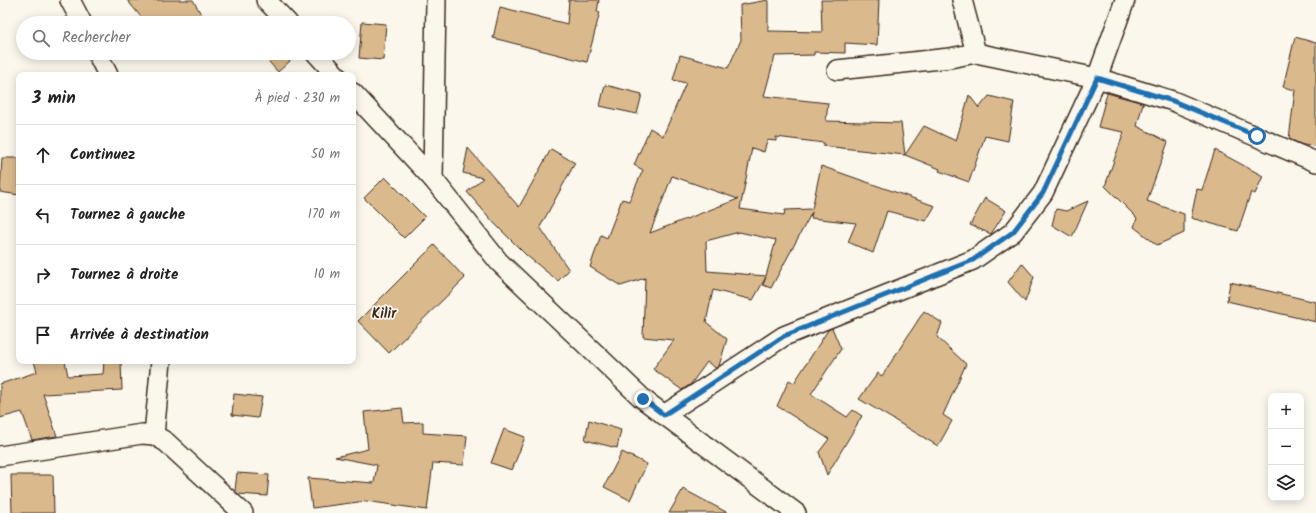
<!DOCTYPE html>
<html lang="fr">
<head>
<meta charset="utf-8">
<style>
	body { margin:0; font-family:Kalam,sans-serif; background:#f2f2f2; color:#222 }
	.controls { position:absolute; right:12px; bottom:12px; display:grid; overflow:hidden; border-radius:8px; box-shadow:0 2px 10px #0003 }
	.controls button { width:36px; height:36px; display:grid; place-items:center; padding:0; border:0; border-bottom:1px solid #e0e0e0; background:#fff; color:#222; font:20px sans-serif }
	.stop { position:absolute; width:12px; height:12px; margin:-9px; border:3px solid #1f6fb2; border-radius:50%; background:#fff }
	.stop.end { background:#1f6fb2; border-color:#fff; box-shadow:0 1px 4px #0008 }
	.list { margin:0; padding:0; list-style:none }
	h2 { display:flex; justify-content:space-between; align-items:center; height:52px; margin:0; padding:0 16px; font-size:17px }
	h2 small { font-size:13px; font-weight:400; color:#767676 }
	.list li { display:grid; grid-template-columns:26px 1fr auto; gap:12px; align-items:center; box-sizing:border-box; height:60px; padding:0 16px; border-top:1px solid #e0e0e0 }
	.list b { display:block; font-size:15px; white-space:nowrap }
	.list em { font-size:13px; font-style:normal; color:#767676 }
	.icon { flex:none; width:22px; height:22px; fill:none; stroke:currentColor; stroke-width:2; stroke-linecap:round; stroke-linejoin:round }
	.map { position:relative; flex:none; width:1316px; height:513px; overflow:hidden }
	.search { position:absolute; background:#fff; box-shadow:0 2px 10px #0003; left:16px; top:16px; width:340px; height:44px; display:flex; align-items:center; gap:10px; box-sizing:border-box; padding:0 14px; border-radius:22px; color:#767676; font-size:15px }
	.panel { position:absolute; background:#fff; box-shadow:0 2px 10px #0003; left:16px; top:72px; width:340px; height:292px; border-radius:8px }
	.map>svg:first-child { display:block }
</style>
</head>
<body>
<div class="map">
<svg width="1316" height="513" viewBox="0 0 1316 513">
	<rect width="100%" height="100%" fill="#fbf7ec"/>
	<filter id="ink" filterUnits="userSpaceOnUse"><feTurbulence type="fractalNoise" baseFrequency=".025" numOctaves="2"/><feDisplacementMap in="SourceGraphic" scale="8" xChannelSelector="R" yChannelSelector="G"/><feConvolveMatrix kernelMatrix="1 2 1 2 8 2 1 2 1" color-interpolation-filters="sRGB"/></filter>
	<g filter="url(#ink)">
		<!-- building -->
		<g fill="#dab98d" stroke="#3b2a1e" fill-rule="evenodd">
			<polygon points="127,0 193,0 206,23 146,23"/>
			<polygon points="569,0 599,0 597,12 600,12 587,62 493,38 500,7 567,24"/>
			<path d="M768 0V31L822 32 821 0H879L877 45 845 43V53L814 52V55L775 56 764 96 828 103 826 121 901 123 905 155 824 146V143L776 137V141L767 140 764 152 752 148 740 209 784 215 785 210 812 209 821 166 935 206 926 221 887 211 873 253 848 242 856 223 811 218 812 212 771 288 763 285 766 277 753 300 713 290 706 322 727 339 719 366 716 368 707 362 691 384 682 390 653 369 674 340 643 337 645 278 621 286 590 267 601 235 607 238 622 199 629 201 643 170 634 165 650 128 663 136 686 83 673 80 680 55 728 68 741 40 740 5ZM672 176 738 199 650 233ZM739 232 776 240 766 276 707 271 706 241Z"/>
			<polygon points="362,22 386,24 383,60 359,58"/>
			<polygon points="1295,37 1316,43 1316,146 1303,145 1289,139 1295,90 1283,87"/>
			<polygon points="261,53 285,53 291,60 278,72"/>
			<polygon points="605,85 642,94 637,114 600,106"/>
			<polygon points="1107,93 1143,103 1137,126 1168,142 1147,201 1184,214 1184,233 1157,245 1134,227 1137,218 1105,186 1124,132 1098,127"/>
			<polygon points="969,95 979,108 989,96 1014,102 1008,141 985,136 969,182 939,171 940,169 905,155 924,126 956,141"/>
			<polygon points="468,148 519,207 551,149 575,163 540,227 569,270 558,281 526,255 495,224 467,192 483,178 463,173"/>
			<polygon points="1215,150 1263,176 1255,194 1251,192 1238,231 1191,218 1197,189 1202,190"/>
			<polygon points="2,158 19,158 19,195 0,192"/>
			<polygon points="385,177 425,217 404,238 364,198"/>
			<polygon points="985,198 1006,211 991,234 970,225"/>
			<polygon points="1088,201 1072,237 1052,225 1056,209 1066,211"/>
			<polygon points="434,245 465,278 389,353 358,321"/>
			<polygon points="1022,263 1034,277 1025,302 1008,282"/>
			<polygon points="1230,282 1316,302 1316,322 1227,301"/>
			<polygon points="924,311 942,323 937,337 966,364 943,415 952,421 938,446 859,399 878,373 882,376"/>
			<polygon points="832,328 841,349 811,394 847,417 853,410 862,416 827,475 819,452 829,439 777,406 789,380 794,383 828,330"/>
			<polygon points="34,361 65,361 68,376 103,374 104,361 121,361 122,390 43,394 57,436 32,440 22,412 0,418 0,384 37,372"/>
			<polygon points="234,394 262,397 258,418 232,415"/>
			<polygon points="402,408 404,423 423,422 423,433 467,436 464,465 433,463 427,510 366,501 312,508 308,478 374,483 377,465 335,457 368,449 364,412"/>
			<polygon points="589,420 621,430 617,448 585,440"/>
			<polygon points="504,429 525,437 512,470 491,463"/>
			<polygon points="622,452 647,464 630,500 604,487"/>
			<polygon points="237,473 269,475 267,496 238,494 235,491"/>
			<polygon points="11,475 53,475 54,513 12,513"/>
			<polygon points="683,489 728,513 669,513"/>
		</g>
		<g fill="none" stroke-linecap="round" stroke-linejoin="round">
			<defs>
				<g id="street">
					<polyline points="70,0 82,23"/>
					<polyline points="266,0 288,23"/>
					<polyline points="962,0 976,53"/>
					<polyline points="97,53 108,75"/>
					<polyline points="316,53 336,75"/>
					<polyline points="837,70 950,58 976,53 1097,78 1173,101 1316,162"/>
					<polyline points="353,93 433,179 499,262 643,399 796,513"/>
					<polyline points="433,179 436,0"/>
					<polyline points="664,415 784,336 973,260 1013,232 1043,193 1097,78 1125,0"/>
					<polyline points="154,435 161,361"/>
					<polyline points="0,456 142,434 154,435 166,442 243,513"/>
				</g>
			</defs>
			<!-- street casing -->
			<use href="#street" stroke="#3b2a1e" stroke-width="22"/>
			<!-- street -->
			<use href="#street" stroke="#fbf7ec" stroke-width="19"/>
		</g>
	</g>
	<g fill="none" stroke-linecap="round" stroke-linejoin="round" filter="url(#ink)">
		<!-- route -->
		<polyline stroke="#1f6fb2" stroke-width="5" points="643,399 664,415 784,336 973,260 1013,232 1043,193 1097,78 1173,101 1257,136"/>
	</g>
	<g text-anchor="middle" stroke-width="3.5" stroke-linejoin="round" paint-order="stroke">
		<!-- quarter labels -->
		<g font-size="14" font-weight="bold" fill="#3b2a1e" stroke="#fbf7ec">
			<text x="384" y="318">Kilir</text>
		</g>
	</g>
</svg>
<div class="controls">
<button>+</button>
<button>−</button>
<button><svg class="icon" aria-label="layers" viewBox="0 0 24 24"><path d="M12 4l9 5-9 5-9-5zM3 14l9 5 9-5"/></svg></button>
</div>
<div class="stop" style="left:1257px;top:136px"></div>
<div class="stop end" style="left:643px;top:399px"></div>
<div class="search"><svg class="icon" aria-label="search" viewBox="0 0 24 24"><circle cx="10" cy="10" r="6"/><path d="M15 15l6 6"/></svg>Rechercher</div>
<section class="panel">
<h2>3 min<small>À pied · 230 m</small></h2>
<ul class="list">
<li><svg class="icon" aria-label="ahead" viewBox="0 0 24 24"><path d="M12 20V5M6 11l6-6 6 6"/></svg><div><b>Continuez</b></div><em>50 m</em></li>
<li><svg class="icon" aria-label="left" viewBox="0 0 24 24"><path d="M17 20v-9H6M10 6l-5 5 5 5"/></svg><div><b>Tournez à gauche</b></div><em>170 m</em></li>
<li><svg class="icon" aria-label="right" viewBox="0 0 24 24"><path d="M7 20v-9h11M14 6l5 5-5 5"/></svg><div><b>Tournez à droite</b></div><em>10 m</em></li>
<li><svg class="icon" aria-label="arrive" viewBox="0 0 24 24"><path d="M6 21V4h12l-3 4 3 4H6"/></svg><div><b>Arrivée à destination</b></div></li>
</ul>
</section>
</div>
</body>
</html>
